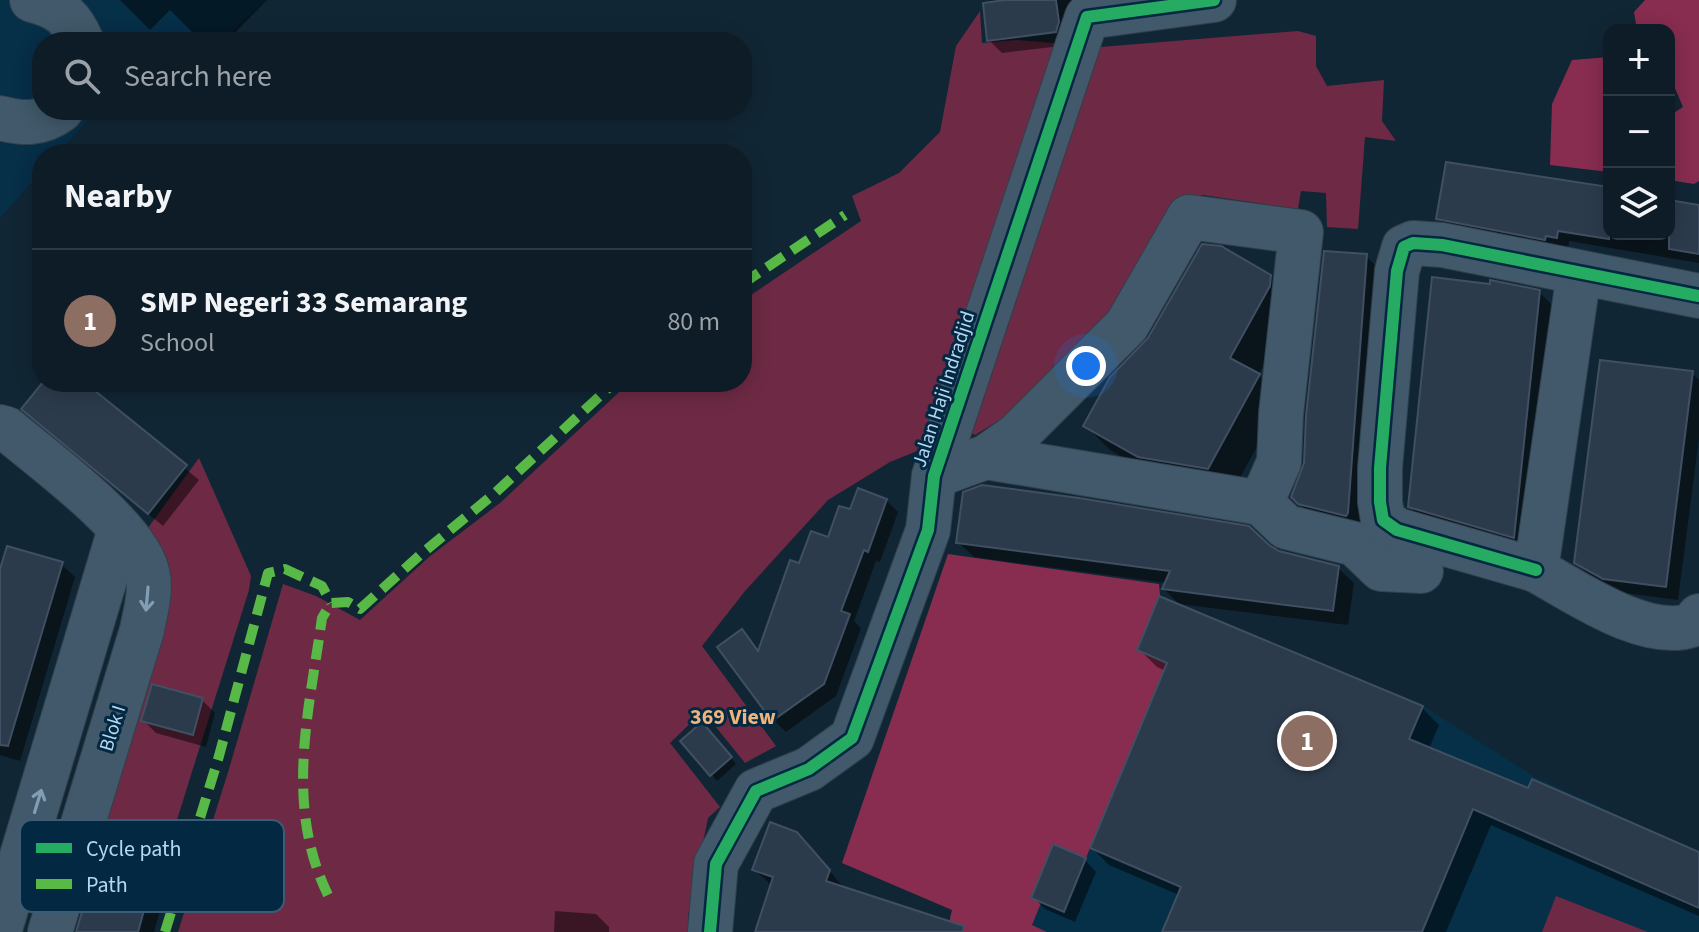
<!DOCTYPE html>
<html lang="en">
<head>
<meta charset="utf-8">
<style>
	body { margin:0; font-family:"Source Sans 3",sans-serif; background:#16252f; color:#f1f3f6 }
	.controls { position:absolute; right:24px; top:24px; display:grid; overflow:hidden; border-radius:16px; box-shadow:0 4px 20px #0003 }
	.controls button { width:72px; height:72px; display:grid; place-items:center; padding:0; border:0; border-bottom:2px solid #2d3a44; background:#0d1c27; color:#f1f3f6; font:40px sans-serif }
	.you { position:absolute; left:1086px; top:366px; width:28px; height:28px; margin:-20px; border:6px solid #fff; border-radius:50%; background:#1a73e8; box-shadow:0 0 0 12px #1a73e833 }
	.badge { display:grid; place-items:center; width:52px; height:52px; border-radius:50%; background:#7c99b0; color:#fff; font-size:26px; font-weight:700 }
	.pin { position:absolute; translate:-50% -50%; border:4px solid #fff; box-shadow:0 2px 8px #0006 }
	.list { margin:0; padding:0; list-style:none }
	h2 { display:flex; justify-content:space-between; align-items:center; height:104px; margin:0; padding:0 32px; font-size:34px }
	h2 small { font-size:26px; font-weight:400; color:#9aa1a7 }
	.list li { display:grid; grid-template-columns:52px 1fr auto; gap:24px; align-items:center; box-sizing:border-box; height:144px; padding:0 32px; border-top:2px solid #2d3a44 }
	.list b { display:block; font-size:30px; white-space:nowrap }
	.list p { margin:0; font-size:26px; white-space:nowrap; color:#9aa1a7 }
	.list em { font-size:26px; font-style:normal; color:#9aa1a7 }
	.icon { flex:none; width:44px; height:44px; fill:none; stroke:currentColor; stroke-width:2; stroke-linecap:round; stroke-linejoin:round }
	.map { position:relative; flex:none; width:1699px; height:932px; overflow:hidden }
	.search { position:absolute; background:#0d1c27; box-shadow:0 4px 20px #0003; left:32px; top:32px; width:720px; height:88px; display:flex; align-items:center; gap:20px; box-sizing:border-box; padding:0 28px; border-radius:32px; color:#9aa1a7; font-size:30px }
	.panel { position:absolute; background:#0d1c27; box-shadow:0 4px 20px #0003; left:32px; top:144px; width:720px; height:248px; border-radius:32px }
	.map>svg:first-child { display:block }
</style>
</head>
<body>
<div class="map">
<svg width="1699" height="932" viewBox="0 0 1699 932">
	<rect width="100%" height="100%" fill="#112634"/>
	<!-- built -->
	<g fill="#062f48">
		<polygon points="0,0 266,0 221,42 42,42 42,110 97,110 58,154 42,154 42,171 0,218"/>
		<polygon points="1160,595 1423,706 1535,777 1699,852 1699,932 1047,932 1031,925 1031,898 1053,844 1086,858 1167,664 1137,650"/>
	</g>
	<!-- green -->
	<g fill="#6e2a44">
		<polygon points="980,11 982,43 1017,40 1101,47 1298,31 1316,36 1316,66 1327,86 1384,80 1382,121 1396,141 1365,137 1358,229 1327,227 1326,193 1301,191 1298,209 1203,195 1177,201 1137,291 1016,410 975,435 966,431 890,462 828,500 745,591 702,646 776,746 745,763 703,711 670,743 720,807 708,818 688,916 690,932 178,932 229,769 283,584 316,596 360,620 429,557 500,503 630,382 742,382 742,301 861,221 852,196 899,173 940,132 956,46"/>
		<polygon points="199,458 251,576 249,590 149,909 83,891 145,532"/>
		<polygon points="1556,896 1648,932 1542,932"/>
	</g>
	<!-- forest -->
	<g fill="#882d50">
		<polygon points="1645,0 1699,0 1699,181 1694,184 1669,180 1669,116 1683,107 1669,74 1669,30 1637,30 1634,12"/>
		<polygon points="1609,57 1609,172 1550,165 1552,104 1572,60"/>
		<polygon points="948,554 1159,584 1160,595 1137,650 1167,663 1086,858 1052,845 1031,898 1041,903 1032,925 1047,932 947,932 952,910 842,863"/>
	</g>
	<!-- shadow -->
	<g fill="#0007">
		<polygon points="120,0 267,0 226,42 202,42 170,10 150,30"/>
		<polygon points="1008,0 1073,0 1074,5 1068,6 1071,36 1069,45 1002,53 989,40"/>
		<polygon points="1609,191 1609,234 1669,234 1669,202 1699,207 1699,263 1569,241 1568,249 1450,230 1438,218"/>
		<polygon points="1366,256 1385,275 1367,533 1320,523 1293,497 1306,463"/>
		<polygon points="1270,276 1295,301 1294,311 1258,375 1283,400 1232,492 1164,481 1110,450 1086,426"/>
		<polygon points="1539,292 1552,305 1527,550 1424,520 1410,507"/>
		<polygon points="1692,373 1699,380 1699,438 1678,600 1618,592 1590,576 1576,563"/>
		<polygon points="45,382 81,382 199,480 163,526 37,422"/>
		<polygon points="886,500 898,512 880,562 876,561 854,621 861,628 836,696 786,732 774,720 720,648 741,632 759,652 800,566 830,539 851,512"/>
		<polygon points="958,542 1338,568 1354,583 1348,625 1179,604 1164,589 1167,583 974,557"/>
		<polygon points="61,564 75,577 20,761 0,755 0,576"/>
		<polygon points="1139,649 1422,708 1439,725 1429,749 1529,791 1699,854 1699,916 1491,825 1446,932 1164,932 1179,895 1109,865 1092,848 1166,671 1157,667"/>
		<polygon points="202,700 215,713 206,747 156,733 143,720"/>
		<polygon points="708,731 736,764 717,781 711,774"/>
		<polygon points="812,850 844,888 946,932 756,932 772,886 754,869"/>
		<polygon points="1085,860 1096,872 1075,922 1045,909 1033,897"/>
		<polygon points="152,880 165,893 154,932 79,932"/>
		<polygon points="555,911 596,914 609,927 609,932 554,932"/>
	</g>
	<!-- building -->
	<g fill="#2c3b4c" stroke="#404f61" stroke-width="2">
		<polygon points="1005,0 1056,0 1059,22 1056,32 987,41 983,3"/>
		<polygon points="1446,162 1609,187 1609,239 1558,231 1557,238 1546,236 1545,240 1436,219"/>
		<polygon points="1669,200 1699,205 1699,254 1669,249"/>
		<polygon points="1202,244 1221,246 1271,275 1270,286 1230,358 1260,374 1208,469 1138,457 1083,426 1110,377 1148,338"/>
		<polygon points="1324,251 1367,254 1348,513 1346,516 1298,504 1291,497 1304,463 1306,416"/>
		<polygon points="1432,277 1490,284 1490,280 1540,290 1514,538 1408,507"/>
		<polygon points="1600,360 1693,371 1666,587 1603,579 1574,563"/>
		<polygon points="43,382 84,382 187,465 148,514 21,409"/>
		<polygon points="982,485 1079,498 1249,526 1269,545 1279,551 1339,566 1333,611 1162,589 1170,571 956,543 963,492"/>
		<polygon points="858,488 887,499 868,552 864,550 841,611 850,614 824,684 772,721 717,647 742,629 758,651 790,560 799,563 811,531 828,537 839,506 850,509"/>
		<polygon points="7,546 63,562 8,746 0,745 0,569"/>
		<polygon points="1159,596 1423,706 1409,739 1528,788 1532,779 1699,852 1699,908 1473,809 1422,932 1162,932 1181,887 1090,848 1167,663 1137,650"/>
		<polygon points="152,684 203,698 193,735 141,721"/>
		<polygon points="702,722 732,757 710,776 680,741"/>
		<polygon points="770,822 797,832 830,870 826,881 964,926 963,932 755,932 773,877 752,870"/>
		<polygon points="1053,844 1086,858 1064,912 1031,898"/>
		<polygon points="97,862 153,878 138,932 76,932"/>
	</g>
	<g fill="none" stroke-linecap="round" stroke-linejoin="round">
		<defs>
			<g id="minor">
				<path d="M32 0C59 7 71 16 82 42"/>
				<path d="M0 118C23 124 41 125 61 110"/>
				<path d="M1579 273 1536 570C1576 592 1646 641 1692 625L1699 616"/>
				<path d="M0 427 7 429C45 461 125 519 144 563 154 584 146 609 142 630L50 932"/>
				<polyline points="934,476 986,457 1261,503 1279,462 1281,414 1301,232 1189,217 1127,325 1016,436 986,457"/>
				<polyline points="1261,503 1286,527 1355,544 1381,569 1421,571"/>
				<polyline points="1536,570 1397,530 1383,520 1380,502 1380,468 1397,271 1404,247 1413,243 1442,245 1699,296"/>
				<polyline points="0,929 120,529"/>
				<polyline points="710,932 716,864 756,791 809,769 852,738 928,530 934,476 1087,17 1214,0"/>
			</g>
		</defs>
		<!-- minor casing -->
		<use href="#minor" stroke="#2f404d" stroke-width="46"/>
		<!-- minor -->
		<use href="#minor" stroke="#41596a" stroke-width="44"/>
		<!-- quiet -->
		<g stroke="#58b947" stroke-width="10" stroke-dasharray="20 10" stroke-linecap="butt">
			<polyline points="742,284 845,215"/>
			<path d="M328 895C284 805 309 712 322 618L331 603 348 602 360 609 420 555 495 493 615 382"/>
			<polyline points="165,932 219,756 268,573 285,569 322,586 331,603"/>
		</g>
		<defs>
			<g id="cycleway">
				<polyline points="1536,570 1397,530 1383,520 1380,502 1380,468 1397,271 1404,247 1413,243 1442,245 1699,296"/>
				<polyline points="710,932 716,864 756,791 809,769 852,738 928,530 934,476 1087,17 1214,0"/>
			</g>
		</defs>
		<!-- cycleway casing -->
		<use href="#cycleway" stroke="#032942" stroke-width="17"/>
		<!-- cycleway -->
		<use href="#cycleway" stroke="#26ab63" stroke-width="12"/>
	</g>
	<!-- one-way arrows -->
	<defs><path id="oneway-shaft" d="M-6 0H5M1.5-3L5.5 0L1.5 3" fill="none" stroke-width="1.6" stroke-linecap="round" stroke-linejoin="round" transform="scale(2)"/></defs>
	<g stroke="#819eb5">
		<use href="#oneway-shaft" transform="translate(147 599) rotate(95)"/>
		<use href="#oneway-shaft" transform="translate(38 801) rotate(-73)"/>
	</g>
	<g text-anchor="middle" stroke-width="6" stroke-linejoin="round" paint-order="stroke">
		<!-- street labels -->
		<g font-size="20" fill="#b6d7f2" stroke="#032942">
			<text transform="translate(943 389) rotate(-72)" y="7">Jalan Haji Indradjid</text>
			<text transform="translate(112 728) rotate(-73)" y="7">Blok I</text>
		</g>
		<!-- neighbourhood labels -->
		<g font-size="22" font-weight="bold" fill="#f0b37c" stroke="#032942">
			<text x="733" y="724">369 View</text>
		</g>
	</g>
	<!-- legend -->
	<rect x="20" y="820" width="264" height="92" rx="12" fill="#032942" stroke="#395d77" stroke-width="2"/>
	<rect x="36" y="843" width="36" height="10" fill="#26ab63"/>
	<rect x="36" y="879" width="36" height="10" fill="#58b947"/>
	<g font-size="22" fill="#b6d7f2">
		<text x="86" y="856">Cycle path</text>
		<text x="86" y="892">Path</text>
	</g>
</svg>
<div class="controls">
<button>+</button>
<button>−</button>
<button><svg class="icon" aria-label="layers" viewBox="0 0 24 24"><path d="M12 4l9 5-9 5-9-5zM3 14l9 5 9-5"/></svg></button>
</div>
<div class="you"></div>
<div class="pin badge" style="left:1307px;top:741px;background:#8d6e63">1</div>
<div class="search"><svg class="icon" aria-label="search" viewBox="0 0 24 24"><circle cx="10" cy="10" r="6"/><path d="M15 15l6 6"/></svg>Search here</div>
<section class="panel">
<h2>Nearby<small></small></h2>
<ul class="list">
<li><span class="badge" style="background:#8d6e63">1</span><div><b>SMP Negeri 33 Semarang</b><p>School</p></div><em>80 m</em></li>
</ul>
</section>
</div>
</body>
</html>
